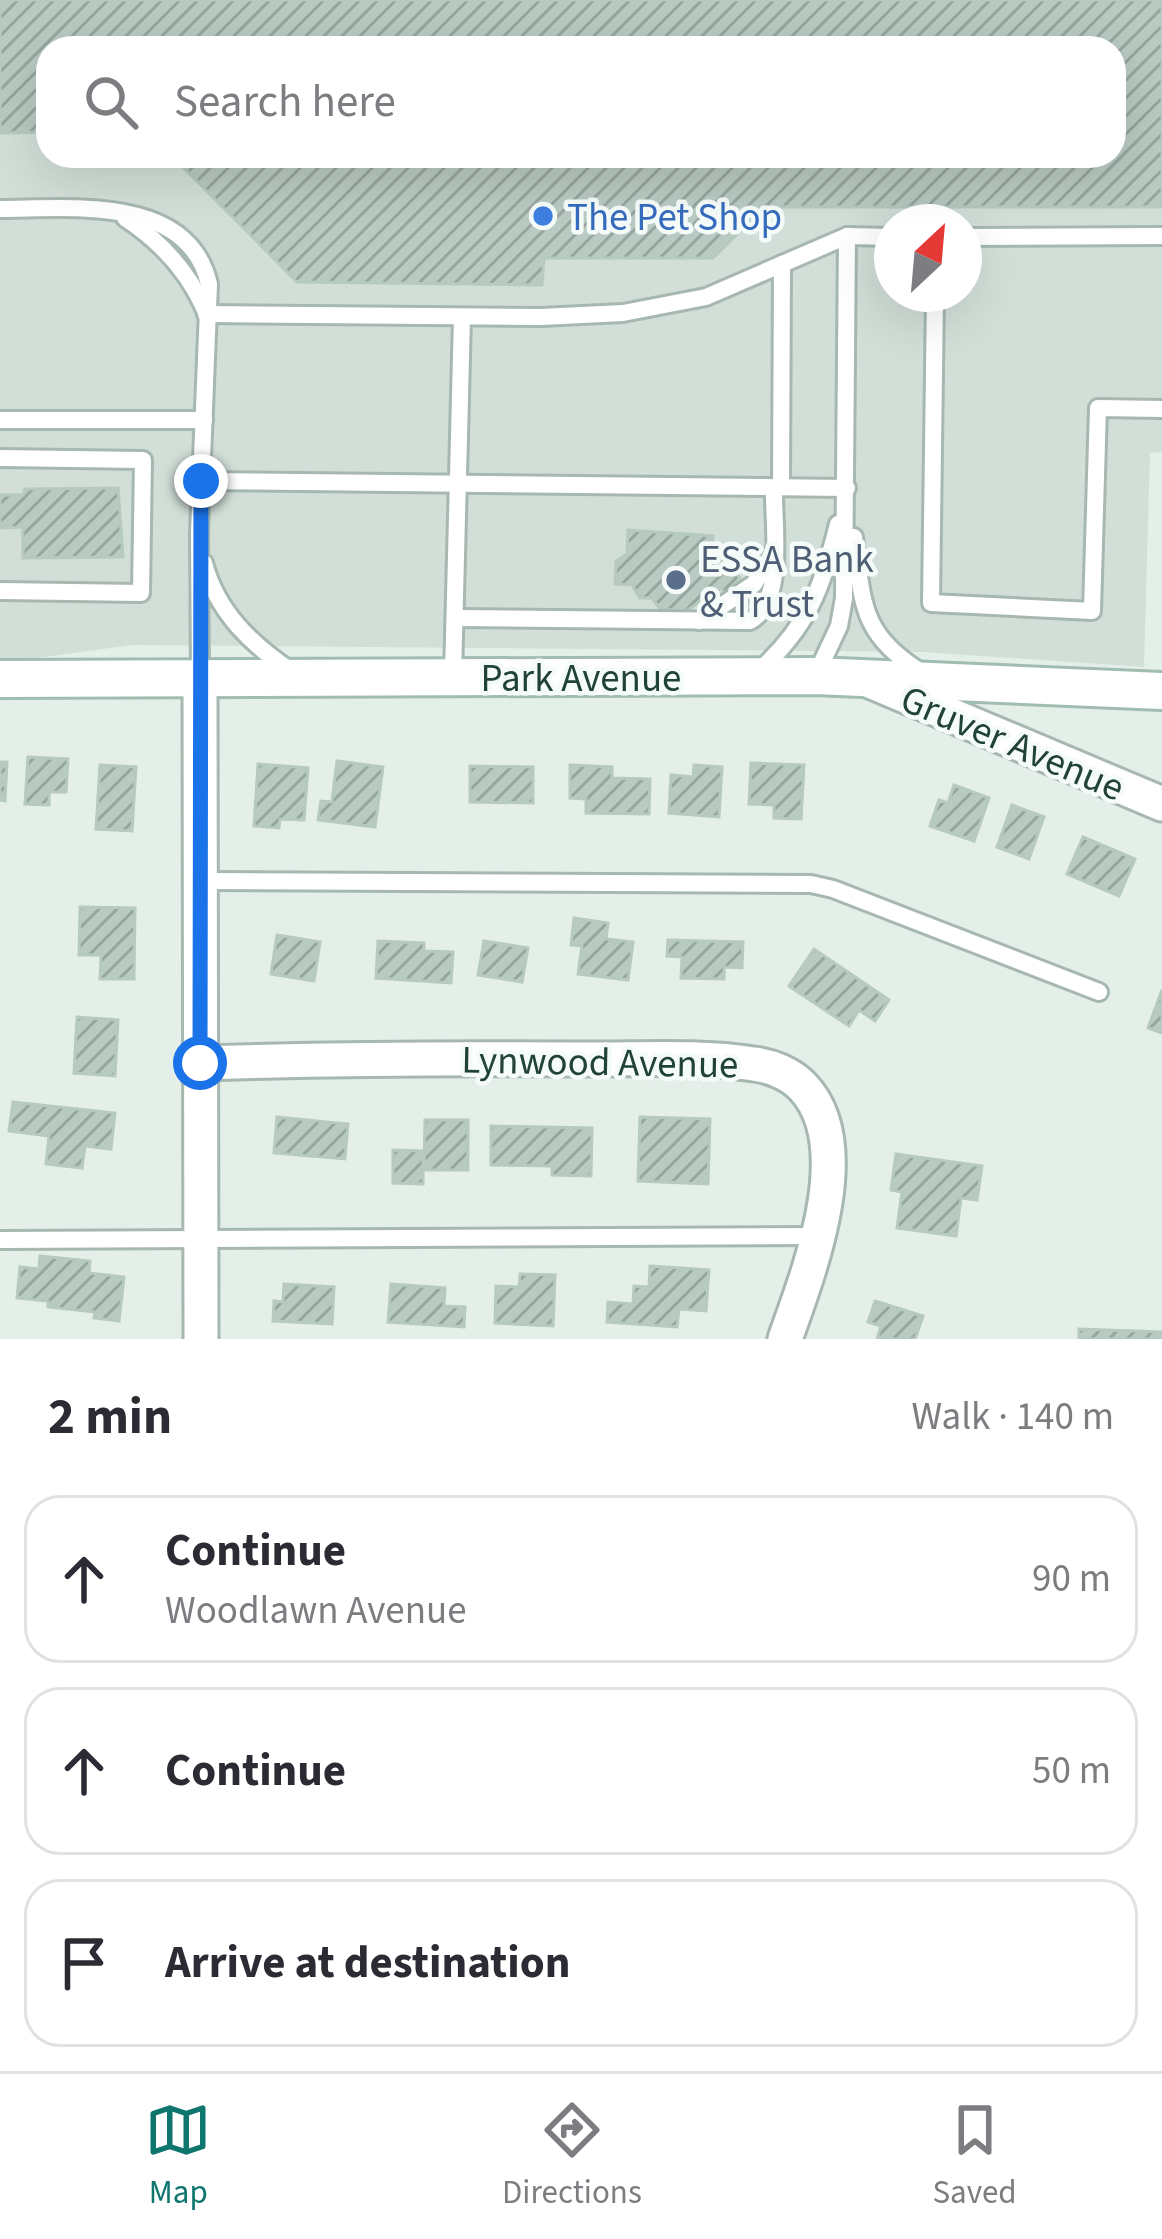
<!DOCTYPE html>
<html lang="en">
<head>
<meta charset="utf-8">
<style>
	body { margin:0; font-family:"Source Sans 3",sans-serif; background:#f2f2f3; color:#2b2b33 }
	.compass { position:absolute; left:874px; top:204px; width:108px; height:108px; border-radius:50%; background:#fff; box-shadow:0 12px 48px #0002; rotate:26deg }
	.stop { position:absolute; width:36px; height:36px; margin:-27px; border:9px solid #1a73e8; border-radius:50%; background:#fff }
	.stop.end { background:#1a73e8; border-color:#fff; box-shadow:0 3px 12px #0008 }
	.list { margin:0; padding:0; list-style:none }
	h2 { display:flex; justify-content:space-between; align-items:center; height:156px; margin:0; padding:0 48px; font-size:51px }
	h2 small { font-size:39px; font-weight:400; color:#7c7c81 }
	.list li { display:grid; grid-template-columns:78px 1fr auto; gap:36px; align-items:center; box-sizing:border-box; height:168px; margin:0 24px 24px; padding:0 24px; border:3px solid #e1e1e2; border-radius:36px }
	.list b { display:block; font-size:45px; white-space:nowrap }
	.list p { margin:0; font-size:39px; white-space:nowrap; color:#7c7c81 }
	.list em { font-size:39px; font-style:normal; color:#7c7c81 }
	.icon { flex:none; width:66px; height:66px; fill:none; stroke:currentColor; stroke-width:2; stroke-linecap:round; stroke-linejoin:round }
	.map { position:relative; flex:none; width:1162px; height:1339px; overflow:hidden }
	.search { position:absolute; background:#fff; box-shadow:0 12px 48px #0002; left:36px; right:36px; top:36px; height:132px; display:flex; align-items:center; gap:30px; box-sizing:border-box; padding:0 42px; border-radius:36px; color:#7c7c81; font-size:45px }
	.sheet { height:732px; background:#fff }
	nav { display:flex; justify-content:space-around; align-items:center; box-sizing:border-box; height:168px; border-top:3px solid #e1e1e2; background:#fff; font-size:33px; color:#7c7c81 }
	nav a { display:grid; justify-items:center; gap:6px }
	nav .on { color:#0f766e }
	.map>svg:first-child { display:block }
</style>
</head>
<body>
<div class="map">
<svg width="1162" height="1339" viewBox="0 0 1162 1339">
	<defs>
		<pattern id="building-hatch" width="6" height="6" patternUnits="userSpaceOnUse" patternTransform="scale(3)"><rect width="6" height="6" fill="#b9cac2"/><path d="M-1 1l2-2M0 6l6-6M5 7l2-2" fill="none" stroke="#96a69e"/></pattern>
	</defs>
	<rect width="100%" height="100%" fill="#e4efe9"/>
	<!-- built -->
	<path fill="#d2dfd8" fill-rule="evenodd" d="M0 0H1162V452L1150 453 1144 667 923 652 132 645 0 663ZM48 48H1114V156H48ZM892 222H964V294H892Z"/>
	<!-- building -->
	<g fill="url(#building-hatch)" stroke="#b6cac0" stroke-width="3">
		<polygon points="0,0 1162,0 1162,207 765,207 713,258 544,258 542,285 297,282 172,156 1114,156 1114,48 48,48 48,132 0,133"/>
		<polygon points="118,488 123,557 23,558 23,527 0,528 0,495 23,495 25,489"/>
		<polygon points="628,530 713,536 712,552 723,553 758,606 741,618 721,588 686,611 660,609 652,598 640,598 632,585 615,584 616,561 627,554"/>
		<polygon points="28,757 68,759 66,792 49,792 49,805 25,804"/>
		<polygon points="337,761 383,767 375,827 318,820 321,801 332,802"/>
		<polygon points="0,762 7,762 5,801 0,800"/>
		<polygon points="751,763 804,765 801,819 774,818 774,805 749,804"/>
		<polygon points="258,764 308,768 304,820 280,819 279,828 254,826"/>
		<polygon points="100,765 136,767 132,831 96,829"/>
		<polygon points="570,765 612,767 612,778 650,779 649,814 586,813 586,799 570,798"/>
		<polygon points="694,765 722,767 719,817 669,813 671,775 693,777"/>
		<polygon points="470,766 533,767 533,803 470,802"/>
		<polygon points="954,785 989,798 974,841 930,826 939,800 948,803"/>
		<polygon points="1012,805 1044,817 1029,859 997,847"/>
		<polygon points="1083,837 1135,859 1119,896 1067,874"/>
		<polygon points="80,907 135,908 134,979 100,979 101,955 79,955"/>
		<polygon points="574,918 608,923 606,939 633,942 628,980 578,974 582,946 571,945"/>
		<polygon points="277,935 320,942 314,981 271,974"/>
		<polygon points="668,940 743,942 742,968 724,967 724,979 681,978 682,957 667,956"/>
		<polygon points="378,941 424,943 424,951 453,952 451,983 376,978"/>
		<polygon points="484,941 528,948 522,982 478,975"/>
		<polygon points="814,949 889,1000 875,1021 859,1010 849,1026 789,986"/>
		<polygon points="1162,990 1162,1033 1148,1028"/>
		<polygon points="77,1017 118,1020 115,1076 74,1073"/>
		<polygon points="13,1102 115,1113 111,1149 85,1146 82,1168 46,1164 49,1136 9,1131"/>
		<polygon points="277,1117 348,1124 345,1159 274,1153"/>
		<polygon points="640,1117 710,1119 708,1184 638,1181"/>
		<polygon points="425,1120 468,1120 468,1170 424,1170"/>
		<polygon points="491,1126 592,1128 591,1176 552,1175 552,1166 491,1165"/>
		<polygon points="393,1150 423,1151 423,1184 393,1183"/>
		<polygon points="896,1154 982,1166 977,1200 961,1198 956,1236 897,1228 902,1192 891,1190"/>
		<polygon points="40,1256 90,1261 89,1273 124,1277 119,1321 94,1318 95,1312 48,1307 48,1301 17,1298 20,1267 39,1269"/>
		<polygon points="650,1266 709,1270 706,1311 679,1309 677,1327 607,1322 608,1302 633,1304 634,1286 649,1287"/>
		<polygon points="520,1274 555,1275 553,1326 495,1323 496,1286 519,1287"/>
		<polygon points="284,1284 334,1287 332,1324 273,1321 274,1301 283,1302"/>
		<polygon points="391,1284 445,1288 444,1306 465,1307 464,1327 388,1322"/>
		<polygon points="875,1301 923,1316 915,1339 877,1339 881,1326 868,1322"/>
		<polygon points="1079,1329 1162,1332 1162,1339 1079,1339"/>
	</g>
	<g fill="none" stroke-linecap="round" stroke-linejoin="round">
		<defs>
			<g id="lane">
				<path d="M0 209C71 209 188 194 209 284L199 533 200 677"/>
				<path d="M125 218C160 241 188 271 205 310"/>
				<polyline points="964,237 1162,236"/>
				<polyline points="935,294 931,603 1092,611 1098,408 1162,409"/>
				<polyline points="206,314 541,317 623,313 706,297 847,236 892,237"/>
				<polyline points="0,420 204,420"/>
				<polyline points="0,458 143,460 141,593 0,591"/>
				<polyline points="201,481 847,488"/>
				<polyline points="781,487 782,264"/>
				<path d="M854 537C863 603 860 634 921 672"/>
				<path d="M204 563C217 612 251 644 291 671"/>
				<path d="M456 618 750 621C786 601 773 526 774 488"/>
				<polyline points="699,621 754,584 771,556"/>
				<path d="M758 672C808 626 822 589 838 524"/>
				<polyline points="816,675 839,626 844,598 847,236"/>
				<polyline points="453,676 462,317"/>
				<polyline points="202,881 811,884 833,889 1099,992"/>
				<polyline points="0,1240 817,1236"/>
			</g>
			<g id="street">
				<polyline points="200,678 201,1339"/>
				<polyline points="870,681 1162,804"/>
				<path d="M200 1063C324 1059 448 1058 573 1059 632 1060 695 1055 754 1064 771 1066 791 1074 803 1087 859 1146 808 1274 785 1339"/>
			</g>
			<polyline id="secondary" points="0,679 815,676 1162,691"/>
		</defs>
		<!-- lane casing -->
		<use href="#lane" stroke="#a6b8b0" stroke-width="22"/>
		<!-- street casing -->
		<use href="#street" stroke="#a6b8b0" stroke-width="39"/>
		<!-- secondary casing -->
		<use href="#secondary" stroke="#a1bcb0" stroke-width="42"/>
		<!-- lane -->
		<use href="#lane" stroke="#fff" stroke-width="16"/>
		<!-- street -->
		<use href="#street" stroke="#fff" stroke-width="33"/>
		<!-- secondary -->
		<use href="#secondary" stroke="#fff" stroke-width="36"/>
	</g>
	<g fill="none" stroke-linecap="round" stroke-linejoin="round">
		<!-- route -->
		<polyline stroke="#1a73e8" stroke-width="15" points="200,1063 201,481"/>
	</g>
	<!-- markers -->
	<circle fill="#3f7fe0" stroke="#f5fbf8" stroke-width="4.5" cx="543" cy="216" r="12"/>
	<circle fill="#5c6f8a" stroke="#f5fbf8" stroke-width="4.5" cx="676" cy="580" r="12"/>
	<g text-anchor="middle" stroke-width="9" stroke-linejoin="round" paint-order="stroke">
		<!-- shop labels -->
		<g font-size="39" fill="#366cbe" stroke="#f5fbf8" text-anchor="start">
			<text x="567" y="230">The Pet Shop</text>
		</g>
		<!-- service labels -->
		<g font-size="39" fill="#4e5e75" stroke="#f5fbf8" text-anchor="start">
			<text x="700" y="572">ESSA Bank<tspan x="700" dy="45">&amp; Trust</tspan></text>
		</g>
		<!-- street labels -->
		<g font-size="39" fill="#214337" stroke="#f5fbf8">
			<text x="581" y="691">Park Avenue</text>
			<text transform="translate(1013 742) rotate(23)" y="14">Gruver Avenue</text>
			<text transform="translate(600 1061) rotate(1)" y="14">Lynwood Avenue</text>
		</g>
	</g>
</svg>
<svg class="compass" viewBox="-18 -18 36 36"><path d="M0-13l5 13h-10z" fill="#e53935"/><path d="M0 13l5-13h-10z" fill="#7c7c81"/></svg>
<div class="stop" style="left:200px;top:1063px"></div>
<div class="stop end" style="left:201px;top:481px"></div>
<div class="search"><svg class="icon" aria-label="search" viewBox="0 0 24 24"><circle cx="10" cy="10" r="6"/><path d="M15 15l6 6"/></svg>Search here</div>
</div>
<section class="sheet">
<h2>2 min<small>Walk · 140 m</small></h2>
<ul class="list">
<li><svg class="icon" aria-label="ahead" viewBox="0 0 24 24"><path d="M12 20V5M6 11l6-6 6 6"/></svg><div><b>Continue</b><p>Woodlawn Avenue</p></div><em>90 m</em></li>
<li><svg class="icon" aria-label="ahead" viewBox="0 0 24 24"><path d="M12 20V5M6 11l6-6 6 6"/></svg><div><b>Continue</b></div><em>50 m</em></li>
<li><svg class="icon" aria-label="arrive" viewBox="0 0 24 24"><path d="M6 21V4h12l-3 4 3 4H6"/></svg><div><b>Arrive at destination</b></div></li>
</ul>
</section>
<nav>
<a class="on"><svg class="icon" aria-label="map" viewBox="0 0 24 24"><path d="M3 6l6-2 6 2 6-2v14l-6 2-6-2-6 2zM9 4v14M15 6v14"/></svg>Map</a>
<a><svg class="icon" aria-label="directions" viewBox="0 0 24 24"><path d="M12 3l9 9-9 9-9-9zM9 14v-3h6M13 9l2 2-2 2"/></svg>Directions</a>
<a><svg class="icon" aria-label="saved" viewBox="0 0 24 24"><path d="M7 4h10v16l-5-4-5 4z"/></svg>Saved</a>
</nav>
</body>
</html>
